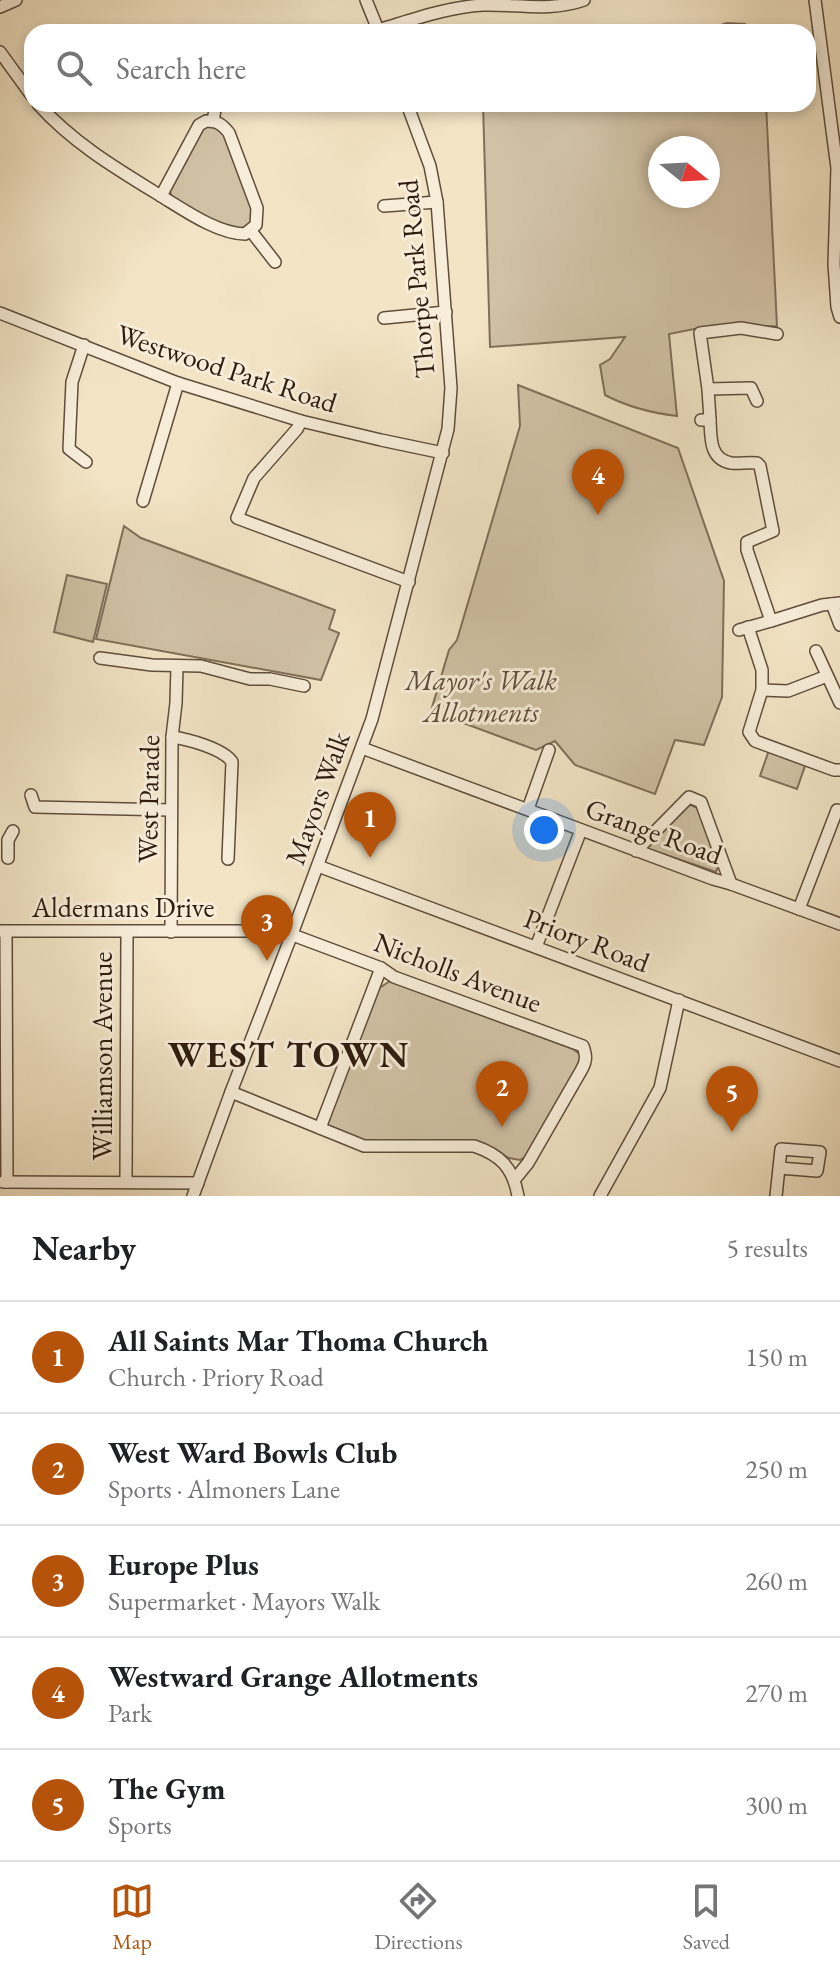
<!DOCTYPE html>
<html lang="en">
<head>
<meta charset="utf-8">
<style>
	body { margin:0; font-family:"EB Garamond",serif; background:#f2f2f2; color:#202124 }
	.compass { position:absolute; left:648px; top:136px; width:72px; height:72px; border-radius:50%; background:#fff; box-shadow:0 4px 12px #0003; rotate:108deg }
	.you { position:absolute; left:544px; top:830px; width:28px; height:28px; margin:-20px; border:6px solid #fff; border-radius:50%; background:#1a73e8; box-shadow:0 0 0 12px #1a73e833 }
	.badge { display:grid; place-items:center; width:52px; height:52px; border-radius:50%; background:#b45309; color:#fff; font-size:26px; font-weight:700 }
	.pin { position:absolute; translate:-50% -66px; filter:drop-shadow(0 2px 4px #0008) }
	.pin::after { content:''; position:absolute; top:42px; width:28px; height:24px; background:inherit; clip-path:polygon(0 0,100% 0,50% 100%) }
	.list { margin:0; padding:0; list-style:none }
	h2 { display:flex; justify-content:space-between; align-items:center; height:104px; margin:0; padding:0 32px; font-size:34px }
	h2 small { font-size:26px; font-weight:400; color:#757577 }
	.list li { display:grid; grid-template-columns:52px 1fr auto; gap:24px; align-items:center; box-sizing:border-box; height:112px; padding:0 32px; border-top:2px solid #e0e0e0 }
	.list b { display:block; font-size:30px; white-space:nowrap }
	.list p { margin:0; font-size:26px; white-space:nowrap; color:#757577 }
	.list em { font-size:26px; font-style:normal; color:#757577 }
	.icon { flex:none; width:44px; height:44px; fill:none; stroke:currentColor; stroke-width:2; stroke-linecap:round; stroke-linejoin:round }
	.map { position:relative; flex:none; width:840px; height:1196px; overflow:hidden }
	.search { position:absolute; background:#fff; box-shadow:0 4px 12px #0003; left:24px; right:24px; top:24px; height:88px; display:flex; align-items:center; gap:20px; box-sizing:border-box; padding:0 28px; border-radius:24px; color:#757577; font-size:30px }
	.sheet { height:664px; background:#fff }
	nav { display:flex; justify-content:space-around; align-items:center; box-sizing:border-box; height:112px; border-top:2px solid #e0e0e0; background:#fff; font-size:22px; color:#757577 }
	nav a { display:grid; justify-items:center; gap:4px }
	nav .on { color:#b45309 }
	.map>svg:first-child { display:block }
</style>
</head>
<body>
<div class="map">
<svg width="840" height="1196" viewBox="0 0 840 1196">
	<rect width="100%" height="100%" fill="#f2e4c5"/>
	<filter id="stains"><feTurbulence type="fractalNoise" baseFrequency=".0025" numOctaves="4"/><feColorMatrix values="0 0 0 0 .2 0 0 0 0 .09 0 0 0 0 .02 0 0 0 .5 -.17"/></filter>
	<radialGradient id="worn" r=".72"><stop offset=".6" stop-color="#630" stop-opacity="0"/><stop offset="1" stop-color="#630" stop-opacity=".3"/></radialGradient>
	<!-- green -->
	<g fill="#d1c2a6" stroke="#806f5a" stroke-width="2" fill-rule="evenodd">
		<polygon points="727,23 745,24 752,32 700,32"/>
		<path d="M483 104H766L777 326 704 327 669 334 677 416C651 413 628 407 605 395L600 365 610 359 625 337 490 347ZM660 148H708V196H660Z"/>
		<polygon points="209,125 222,127 255,211 249,228 233,230 189,209 173,199 169,190 199,131"/>
		<polygon points="518,385 678,448 724,581 722,697 704,745 675,740 655,794 575,765 555,741 536,750 431,711 449,650 457,640 520,426"/>
		<polygon points="124,526 141,538 335,610 329,629 339,633 321,680 96,639"/>
		<polygon points="67,575 107,584 93,642 54,632"/>
		<polygon points="769,750 806,763 797,789 760,776"/>
		<polygon points="688,804 698,808 719,865 716,872 646,848"/>
		<polygon points="390,981 573,1049 581,1055 579,1065 527,1156 520,1160 509,1158 493,1149 365,1141 326,1125 378,989"/>
	</g>
	<g fill="none" stroke-linecap="round" stroke-linejoin="round">
		<defs>
			<g id="minor">
				<polyline points="366,0 379,32"/>
				<polyline points="815,0 837,168 834,264 837,307 840,317"/>
				<polyline points="0,7 16,0"/>
				<path d="M378 30C412 20 447 7 483 5 517 4 550 12 584 0"/>
				<polyline points="0,52 32,96"/>
				<path d="M38 104C73 143 117 169 161 196"/>
				<path d="M206 121C217 121 222 124 229 133L257 208 256 225 245 234C218 234 184 210 161 196L199 125Z"/>
				<polyline points="213,121 216,104"/>
				<polyline points="384,206 437,202"/>
				<polyline points="251,231 275,262"/>
				<polyline points="0,313 178,383 301,421 381,440 443,453"/>
				<polyline points="384,318 446,312"/>
				<polyline points="84,345 72,382 69,449 86,462"/>
				<polyline points="708,389 751,388 757,401"/>
				<path d="M701 420H710C711 437 709 459 731 463 739 464 748 462 757 463L760 466 773 531 747 542V550L771 621 822 605 840 603"/>
				<polyline points="710,420 708,389 700,333 741,328 777,334"/>
				<polyline points="301,421 297,429 254,478 237,518 409,582"/>
				<polyline points="143,501 178,383"/>
				<polyline points="832,604 840,625"/>
				<polyline points="748,627 762,670 762,690 749,732 755,741 834,770 840,770"/>
				<polyline points="739,630 771,621"/>
				<polyline points="816,651 840,703"/>
				<polyline points="100,658 152,665 201,666 250,679 270,679 304,686"/>
				<polyline points="762,690 788,691 827,676"/>
				<path d="M172 737C188 739 224 749 232 762L228 859"/>
				<polyline points="362,748 713,879 731,884 840,924"/>
				<polyline points="31,795 35,807 171,810"/>
				<polyline points="528,809 549,750"/>
				<polyline points="636,851 689,797 701,802 731,884"/>
				<polyline points="8,858 8,840 13,831"/>
				<polyline points="318,866 840,1061"/>
				<polyline points="799,909 837,810"/>
				<path d="M0 931H282L381 968 394 977 583 1046C586 1055 587 1060 582 1069L528 1163 515 1179"/>
				<polyline points="6,932 7,1182"/>
				<polyline points="171,932 172,737 176,703 177,667"/>
				<polyline points="536,947 581,830"/>
				<path d="M231 1092 364 1146H474C501 1155 513 1168 518 1196"/>
				<polyline points="320,1128 381,968"/>
				<polyline points="126,1181 127,932"/>
				<polyline points="3,1182 198,1183"/>
				<polyline points="193,1196 231,1092 292,934 372,719 448,429 451,388 437,202 430,166 407,104"/>
				<polyline points="600,1196 660,1088 679,1000"/>
				<polyline points="776,1196 781,1149 820,1152 817,1171 779,1168"/>
			</g>
		</defs>
		<!-- minor casing -->
		<use href="#minor" stroke="#5f4e3c" stroke-width="14"/>
		<!-- minor -->
		<use href="#minor" stroke="#f7edd9" stroke-width="11"/>
	</g>
	<g text-anchor="middle" stroke-width="6" stroke-linejoin="round" paint-order="stroke">
		<!-- street labels -->
		<g font-size="28" fill="#2e1c0f" stroke="#f7edd9">
			<text transform="translate(416 279) rotate(-95)" y="10">Thorpe Park Road</text>
			<text transform="translate(227 368) rotate(18)" y="10">Westwood Park Road</text>
			<text transform="translate(317 798) rotate(-70)" y="10">Mayors Walk</text>
			<text transform="translate(148 799) rotate(-89)" y="10">West Parade</text>
			<text transform="translate(654 831) rotate(20)" y="10">Grange Road</text>
			<text x="123" y="917">Aldermans Drive</text>
			<text transform="translate(587 940) rotate(21)" y="10">Priory Road</text>
			<text transform="translate(458 972) rotate(21)" y="10">Nicholls Avenue</text>
			<text transform="translate(102 1056) rotate(-90)" y="10">Williamson Avenue</text>
		</g>
		<!-- park labels -->
		<g font-size="28" font-style="italic" fill="#5f4e3c" stroke="#f7edd9">
			<text x="481" y="690">Mayor's Walk<tspan x="481" dy="32">Allotments</tspan></text>
		</g>
		<!-- district labels -->
		<g font-size="36" font-weight="bold" letter-spacing="2" fill="#2e1c0f" stroke="#f7edd9">
			<text x="289" y="1067">WEST TOWN</text>
		</g>
	</g>
	<rect width="100%" height="100%" filter="url(#stains)"/>
	<rect width="100%" height="100%" fill="url(#worn)"/>
</svg>
<svg class="compass" viewBox="-18 -18 36 36"><path d="M0-13l5 13h-10z" fill="#e53935"/><path d="M0 13l5-13h-10z" fill="#757577"/></svg>
<div class="you"></div>
<div class="pin badge" style="left:370px;top:858px">1</div>
<div class="pin badge" style="left:502px;top:1127px">2</div>
<div class="pin badge" style="left:267px;top:961px">3</div>
<div class="pin badge" style="left:598px;top:515px">4</div>
<div class="pin badge" style="left:732px;top:1132px">5</div>
<div class="search"><svg class="icon" aria-label="search" viewBox="0 0 24 24"><circle cx="10" cy="10" r="6"/><path d="M15 15l6 6"/></svg>Search here</div>
</div>
<section class="sheet">
<h2>Nearby<small>5 results</small></h2>
<ul class="list">
<li><span class="badge">1</span><div><b>All Saints Mar Thoma Church</b><p>Church · Priory Road</p></div><em>150 m</em></li>
<li><span class="badge">2</span><div><b>West Ward Bowls Club</b><p>Sports · Almoners Lane</p></div><em>250 m</em></li>
<li><span class="badge">3</span><div><b>Europe Plus</b><p>Supermarket · Mayors Walk</p></div><em>260 m</em></li>
<li><span class="badge">4</span><div><b>Westward Grange Allotments</b><p>Park</p></div><em>270 m</em></li>
<li><span class="badge">5</span><div><b>The Gym</b><p>Sports</p></div><em>300 m</em></li>
</ul>
</section>
<nav>
<a class="on"><svg class="icon" aria-label="map" viewBox="0 0 24 24"><path d="M3 6l6-2 6 2 6-2v14l-6 2-6-2-6 2zM9 4v14M15 6v14"/></svg>Map</a>
<a><svg class="icon" aria-label="directions" viewBox="0 0 24 24"><path d="M12 3l9 9-9 9-9-9zM9 14v-3h6M13 9l2 2-2 2"/></svg>Directions</a>
<a><svg class="icon" aria-label="saved" viewBox="0 0 24 24"><path d="M7 4h10v16l-5-4-5 4z"/></svg>Saved</a>
</nav>
</body>
</html>
